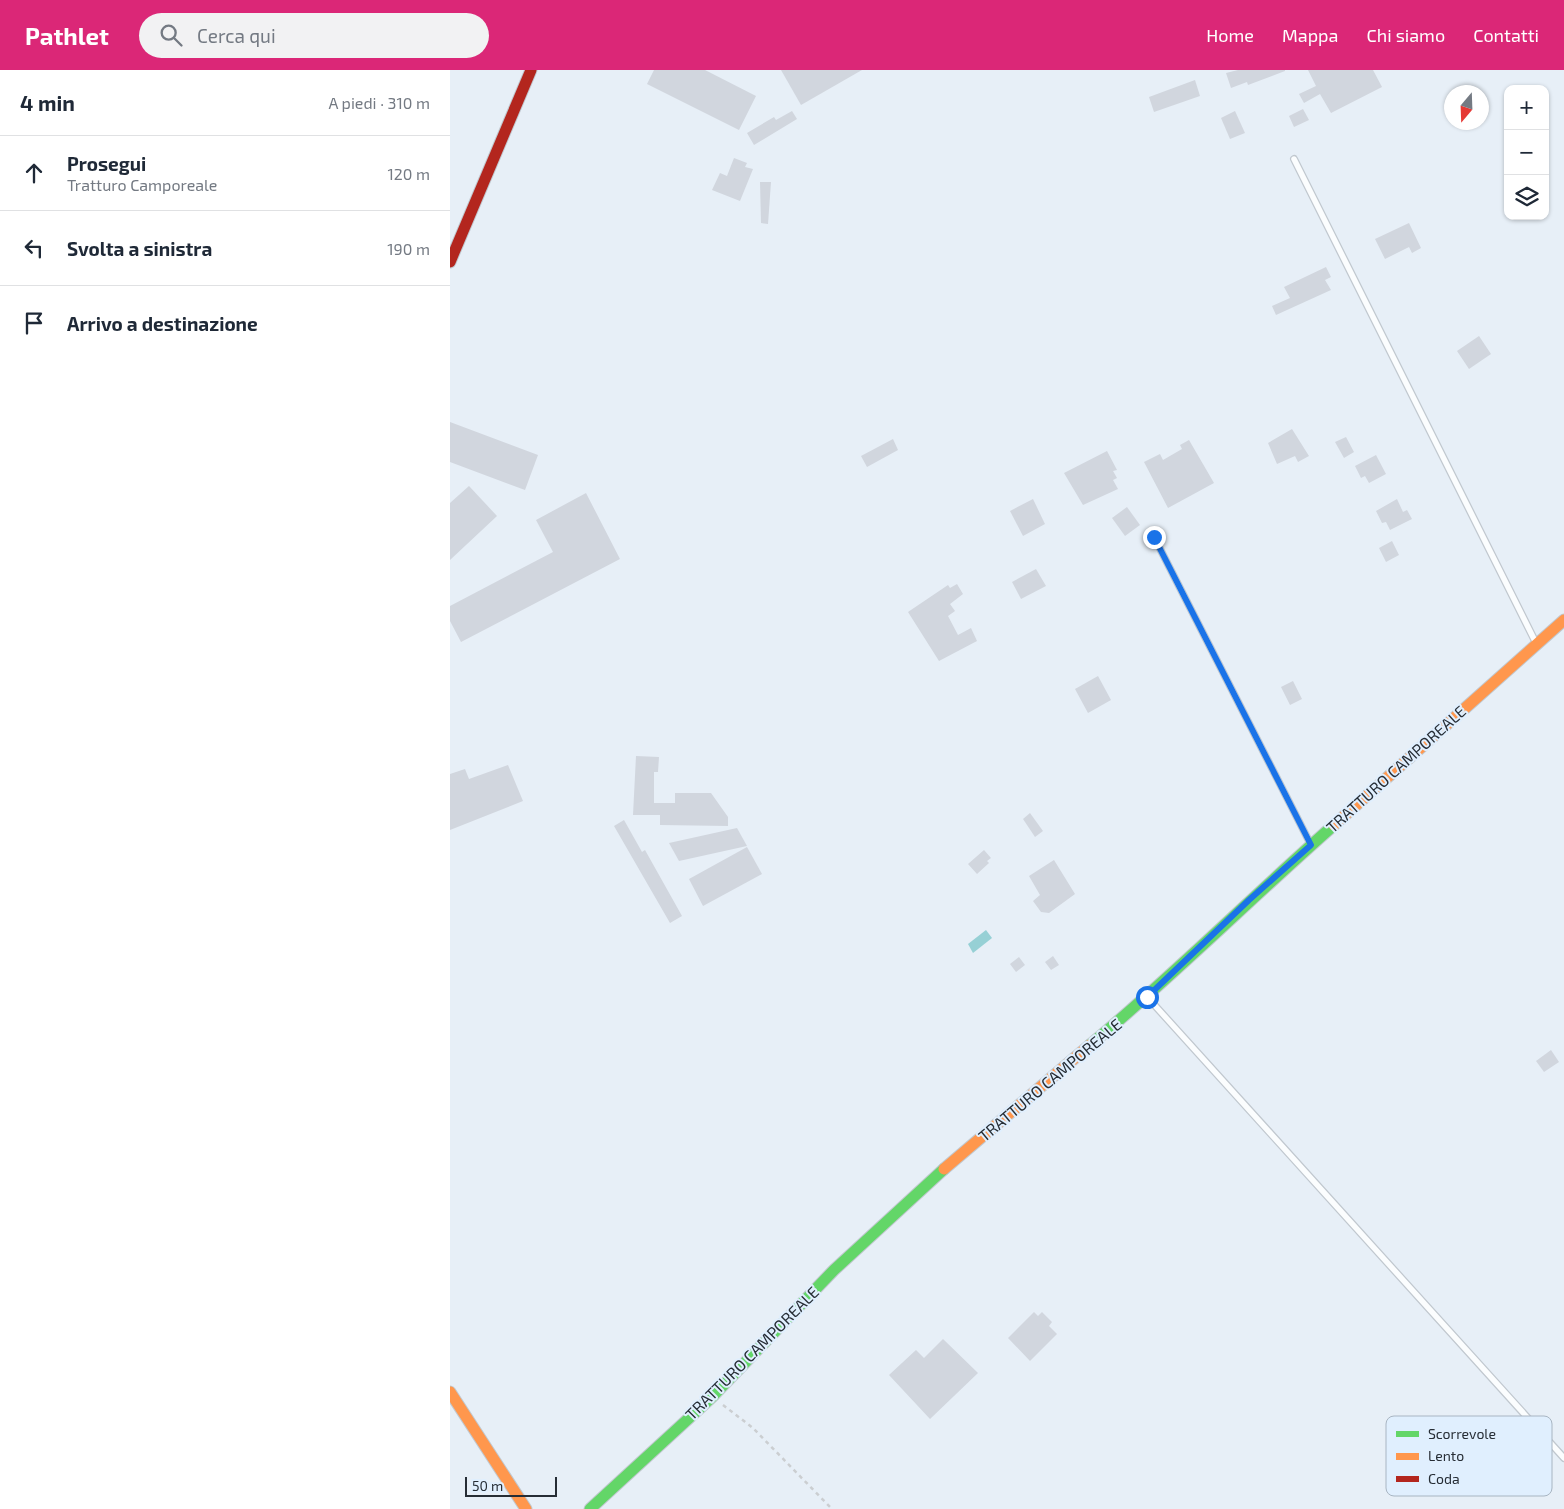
<!DOCTYPE html>
<html lang="it">
<head>
<meta charset="utf-8">
<style>
	body { margin:0; font-family:"Exo 2",sans-serif; background:#f2f2f3; color:#1f2937 }
	.controls { position:absolute; right:15px; top:15px; display:grid; overflow:hidden; border-radius:10px; box-shadow:0 1px 4px #0004 }
	.controls button { width:45px; height:45px; display:grid; place-items:center; padding:0; border:0; border-bottom:1px solid #e0e1e3; background:#fff; color:#1f2937; font:25px sans-serif }
	.compass { position:absolute; left:994px; top:15px; width:45px; height:45px; border-radius:50%; background:#fff; box-shadow:0 1px 4px #0004; rotate:199deg }
	.scale { position:absolute; left:15px; bottom:12px; width:92px; box-sizing:border-box; padding-left:5px; border:2px solid #262d35; border-top:0; font-size:14px; line-height:18px; white-space:nowrap; color:#262d35; -webkit-text-stroke:4px #e0effe; paint-order:stroke }
	.stop { position:absolute; width:15px; height:15px; margin:-11px; border:4px solid #1a73e8; border-radius:50%; background:#fff }
	.stop.end { background:#1a73e8; border-color:#fff; box-shadow:0 1px 5px #0008 }
	.list { margin:0; padding:0; list-style:none }
	h2 { display:flex; justify-content:space-between; align-items:center; height:65px; margin:0; padding:0 20px; font-size:21px }
	h2 small { font-size:16px; font-weight:400; color:#747a83 }
	.list li { display:grid; grid-template-columns:32px 1fr auto; gap:15px; align-items:center; box-sizing:border-box; height:75px; padding:0 20px; border-top:1px solid #e0e1e3 }
	.list b { display:block; font-size:19px; white-space:nowrap }
	.list p { margin:0; font-size:16px; white-space:nowrap; color:#747a83 }
	.list em { font-size:16px; font-style:normal; color:#747a83 }
	.icon { flex:none; width:28px; height:28px; fill:none; stroke:currentColor; stroke-width:2; stroke-linecap:round; stroke-linejoin:round }
	.map { position:relative; flex:none; width:1114px; height:1439px; overflow:hidden }
	header { display:flex; align-items:center; gap:30px; box-sizing:border-box; height:70px; padding:0 25px; background:#db2777; color:#fff }
	header strong { font-size:24px }
	nav { display:flex; gap:28px; margin-inline-start:auto; font-size:18px }
	.search { width:350px; height:45px; background:#f2f2f3; display:flex; align-items:center; gap:12px; box-sizing:border-box; padding:0 18px; border-radius:28px; color:#747a83; font-size:19px }
	main { display:flex }
	aside { flex:1; background:#fff }
	.map>svg:first-child { display:block }
</style>
</head>
<body>
<header>
<strong>Pathlet</strong>
<div class="search"><svg class="icon" aria-label="search" viewBox="0 0 24 24"><circle cx="10" cy="10" r="6"/><path d="M15 15l6 6"/></svg>Cerca qui</div>
<nav><a>Home</a><a>Mappa</a><a>Chi siamo</a><a>Contatti</a></nav>
</header>
<main>
<aside>
<h2>4 min<small>A piedi · 310 m</small></h2>
<ul class="list">
<li><svg class="icon" aria-label="ahead" viewBox="0 0 24 24"><path d="M12 20V5M6 11l6-6 6 6"/></svg><div><b>Prosegui</b><p>Tratturo Camporeale</p></div><em>120 m</em></li>
<li><svg class="icon" aria-label="left" viewBox="0 0 24 24"><path d="M17 20v-9H6M10 6l-5 5 5 5"/></svg><div><b>Svolta a sinistra</b></div><em>190 m</em></li>
<li><svg class="icon" aria-label="arrive" viewBox="0 0 24 24"><path d="M6 21V4h12l-3 4 3 4H6"/></svg><div><b>Arrivo a destinazione</b></div></li>
</ul>
</aside>
<div class="map">
<svg width="1114" height="1439" viewBox="0 0 1114 1439">
	<rect width="100%" height="100%" fill="#e7eff7"/>
	<!-- water -->
	<polygon fill="#96d0d5" points="536,860 542,868 523,883 518,874"/>
	<!-- building -->
	<g fill="#d1d6de">
		<polygon points="204,0 255,0 306,26 289,60 197,14"/>
		<polygon points="331,0 412,0 351,35"/>
		<polygon points="788,0 835,0 835,1 798,15 797,12 781,18 776,3"/>
		<polygon points="858,0 923,0 932,17 881,43 870,24 854,33 849,24 866,16"/>
		<polygon points="745,10 750,26 704,42 699,27"/>
		<polygon points="853,39 859,50 844,57 839,46"/>
		<polygon points="342,41 347,49 304,75 297,63 324,47 326,50"/>
		<polygon points="785,41 795,63 780,69 771,48"/>
		<polygon points="284,88 297,93 295,97 303,99 290,131 262,120 270,103 277,106"/>
		<polygon points="310,112 321,112 318,154 311,153"/>
		<polygon points="959,153 971,178 962,183 959,177 935,189 925,169"/>
		<polygon points="876,197 881,207 875,210 881,220 826,245 822,236 840,228 834,217"/>
		<polygon points="1029,266 1041,284 1019,299 1007,281"/>
		<polygon points="0,352 88,385 75,420 0,392"/>
		<polygon points="842,359 859,386 848,392 845,386 827,394 818,373"/>
		<polygon points="896,367 904,382 894,388 885,372"/>
		<polygon points="443,369 448,380 417,397 411,386"/>
		<polygon points="739,370 764,413 718,438 694,392 710,384 713,390 732,379 730,375"/>
		<polygon points="657,381 667,400 663,401 667,408 663,410 668,419 633,435 614,403"/>
		<polygon points="926,385 936,404 919,413 915,406 911,408 905,396"/>
		<polygon points="19,416 47,446 0,490 0,433"/>
		<polygon points="136,423 170,489 11,572 0,551 0,536 103,482 86,450"/>
		<polygon points="583,429 595,454 573,466 560,441"/>
		<polygon points="947,429 953,442 957,440 962,449 940,460 936,452 932,453 926,441"/>
		<polygon points="677,437 690,455 675,466 662,448"/>
		<polygon points="942,471 949,485 936,492 929,478"/>
		<polygon points="586,499 596,516 571,529 562,512"/>
		<polygon points="507,514 513,524 500,534 505,541 498,546 508,565 521,558 527,571 489,591 458,542 498,515 500,518"/>
		<polygon points="648,606 661,630 638,643 625,619"/>
		<polygon points="843,611 852,629 840,635 831,617"/>
		<polygon points="186,686 209,687 208,702 204,702 204,733 225,733 225,723 261,723 278,747 278,756 210,755 210,745 183,745"/>
		<polygon points="58,695 73,731 0,760 0,704 15,699 19,709"/>
		<polygon points="580,743 593,761 585,767 573,749"/>
		<polygon points="174,750 192,782 195,780 232,846 220,853 164,756"/>
		<polygon points="287,758 297,776 229,791 219,773"/>
		<polygon points="297,777 312,804 253,836 239,809"/>
		<polygon points="534,780 541,788 537,791 539,793 527,804 518,794"/>
		<polygon points="604,790 625,824 599,843 591,842 583,831 590,825 579,806"/>
		<polygon points="603,886 609,895 601,900 595,892"/>
		<polygon points="569,887 575,895 566,902 560,894"/>
		<polygon points="1101,980 1109,992 1094,1002 1086,991"/>
		<polygon points="584,1242 588,1246 592,1242 602,1252 599,1256 607,1264 580,1291 558,1268"/>
		<polygon points="493,1269 528,1303 480,1349 439,1305 466,1280 474,1288"/>
	</g>
	<g fill="none" stroke-linecap="round" stroke-linejoin="round">
		<defs>
			<g id="lane">
				<polyline points="844,89 1086,573"/>
				<polyline points="704,467 860,773"/>
				<polyline points="699,929 1114,1388"/>
			</g>
			<g id="fast">
				<path d="M640 975C724 905 802 827 884 755"/>
				<polyline points="140,1439 262,1327 384,1200 494,1099"/>
			</g>
			<g id="slow">
				<polyline points="884,755 1114,550"/>
				<polyline points="494,1099 640,975"/>
				<polyline points="0,1322 76,1439"/>
			</g>
			<polyline id="jam" points="0,192 81,0"/>
		</defs>
		<!-- lane casing -->
		<use href="#lane" stroke="#c1c8cf" stroke-width="8"/>
		<!-- fast casing -->
		<use href="#fast" stroke="#c1c8cf" stroke-width="13"/>
		<!-- slow casing -->
		<use href="#slow" stroke="#c1c8cf" stroke-width="13"/>
		<!-- jam casing -->
		<use href="#jam" stroke="#c1c8cf" stroke-width="13"/>
		<!-- path -->
		<polyline stroke="#cbced1" stroke-width="2.5" stroke-dasharray="4 4" stroke-linecap="butt" points="273,1335 303,1358 382,1439"/>
		<!-- lane -->
		<use href="#lane" stroke="#fbfdfe" stroke-width="5.5"/>
		<!-- fast -->
		<use href="#fast" stroke="#63d668" stroke-width="11"/>
		<!-- slow -->
		<use href="#slow" stroke="#ff974d" stroke-width="11"/>
		<!-- jam -->
		<use href="#jam" stroke="#b3261e" stroke-width="11"/>
	</g>
	<g fill="none" stroke-linecap="round" stroke-linejoin="round">
		<!-- route -->
		<polyline stroke="#1a73e8" stroke-width="6" points="697,927 799,830 861,775 704,467"/>
	</g>
	<g text-anchor="middle" stroke-width="4" stroke-linejoin="round" paint-order="stroke">
		<!-- street labels -->
		<g font-size="16" fill="#262d35" stroke="#e0effe">
			<text transform="translate(946 699) rotate(-42)" y="6">TRATTURO CAMPOREALE</text>
			<text transform="translate(600 1010) rotate(-40)" y="6">TRATTURO CAMPOREALE</text>
			<text transform="translate(302 1283) rotate(-45)" y="6">TRATTURO CAMPOREALE</text>
		</g>
	</g>
	<!-- legend -->
	<rect x="936" y="1346" width="166" height="80" rx="8" fill="#e0effe" stroke="#a8b5c2" stroke-width="1"/>
	<rect x="946" y="1361" width="23" height="6" fill="#63d668"/>
	<rect x="946" y="1383" width="23" height="7" fill="#ff974d"/>
	<rect x="946" y="1406" width="23" height="6" fill="#b3261e"/>
	<g font-size="14" fill="#262d35">
		<text x="978" y="1369">Scorrevole</text>
		<text x="978" y="1391">Lento</text>
		<text x="978" y="1414">Coda</text>
	</g>
</svg>
<div class="controls">
<button>+</button>
<button>−</button>
<button><svg class="icon" aria-label="layers" viewBox="0 0 24 24"><path d="M12 4l9 5-9 5-9-5zM3 14l9 5 9-5"/></svg></button>
</div>
<svg class="compass" viewBox="-18 -18 36 36"><path d="M0-13l5 13h-10z" fill="#e53935"/><path d="M0 13l5-13h-10z" fill="#747a83"/></svg>
<div class="scale">50 m</div>
<div class="stop" style="left:697px;top:927px"></div>
<div class="stop end" style="left:704px;top:467px"></div>
</div>
</main>
</body>
</html>
